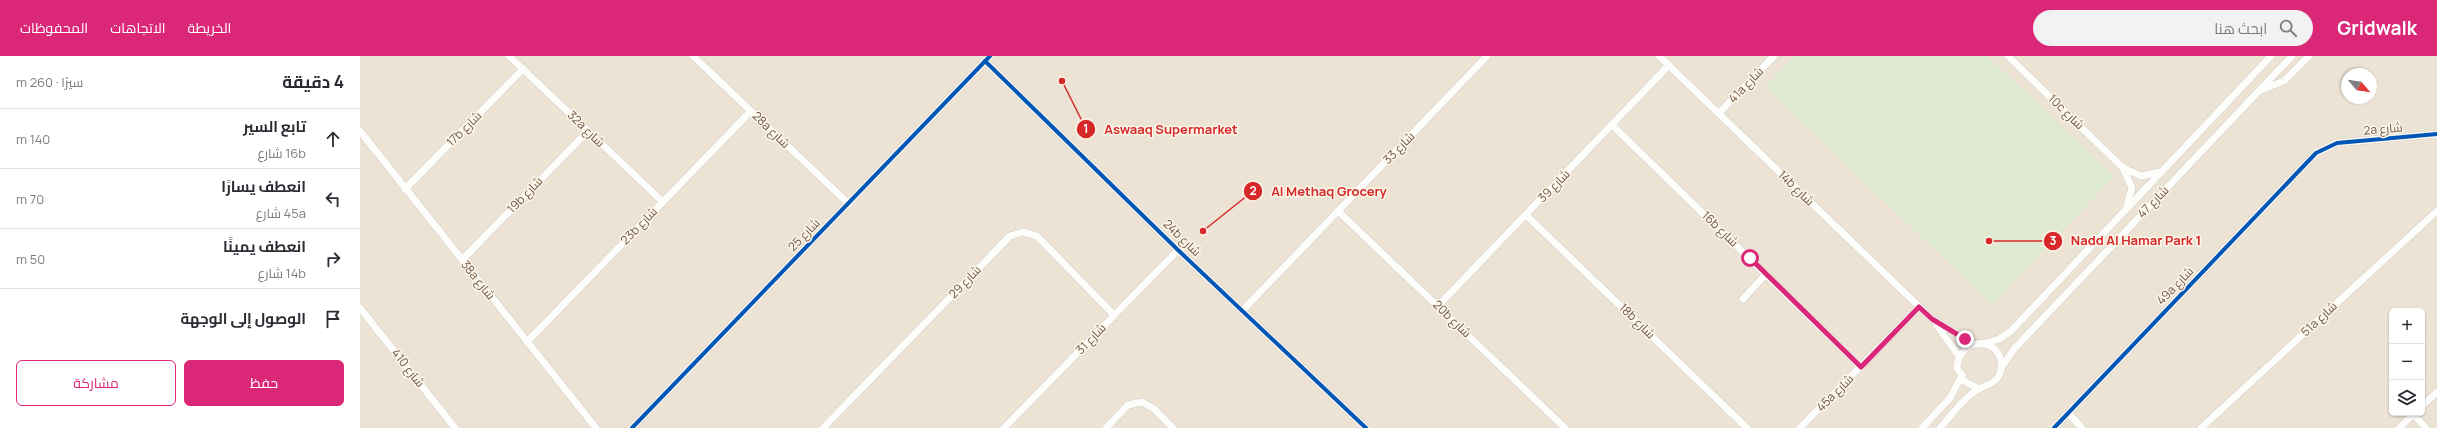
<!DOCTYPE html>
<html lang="ar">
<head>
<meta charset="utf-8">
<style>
	body { margin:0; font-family:Manrope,Cairo,sans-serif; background:#f2f2f3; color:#2b2b33; direction:rtl }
	.controls { position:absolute; right:12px; bottom:12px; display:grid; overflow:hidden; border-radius:6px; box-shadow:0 1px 3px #0004 }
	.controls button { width:36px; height:36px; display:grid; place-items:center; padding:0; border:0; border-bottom:1px solid #e1e1e2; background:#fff; color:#2b2b33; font:20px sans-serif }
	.compass { position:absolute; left:1981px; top:12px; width:36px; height:36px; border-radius:50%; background:#fff; box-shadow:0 1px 3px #0004; rotate:119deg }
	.stop { position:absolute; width:12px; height:12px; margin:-9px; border:3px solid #db2777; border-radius:50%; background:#fff }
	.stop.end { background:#db2777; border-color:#fff; box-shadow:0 1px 4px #0008 }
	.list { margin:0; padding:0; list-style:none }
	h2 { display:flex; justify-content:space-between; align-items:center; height:52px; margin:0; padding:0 16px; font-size:17px }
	h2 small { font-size:13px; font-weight:400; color:#7c7c81 }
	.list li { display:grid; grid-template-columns:26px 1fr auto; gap:12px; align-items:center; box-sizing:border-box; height:60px; padding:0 16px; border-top:1px solid #e1e1e2 }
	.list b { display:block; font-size:15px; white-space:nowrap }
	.list p { margin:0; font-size:13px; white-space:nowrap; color:#7c7c81 }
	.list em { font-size:13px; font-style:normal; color:#7c7c81 }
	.actions { display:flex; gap:8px; padding:12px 16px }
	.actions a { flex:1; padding:9px 0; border:1px solid #db2777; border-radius:6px; text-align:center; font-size:14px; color:#db2777 }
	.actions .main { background:#db2777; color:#fff }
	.icon { flex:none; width:22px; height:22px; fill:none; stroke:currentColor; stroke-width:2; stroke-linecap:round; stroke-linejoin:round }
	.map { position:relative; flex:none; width:2077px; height:372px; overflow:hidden; direction:ltr }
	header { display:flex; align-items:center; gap:24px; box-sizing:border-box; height:56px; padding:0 20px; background:#db2777; color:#fff }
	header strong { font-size:19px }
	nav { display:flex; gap:22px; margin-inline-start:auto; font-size:14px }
	.search { width:280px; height:36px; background:#f2f2f3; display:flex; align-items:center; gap:10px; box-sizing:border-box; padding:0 14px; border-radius:22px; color:#7c7c81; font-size:15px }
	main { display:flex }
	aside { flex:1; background:#fff }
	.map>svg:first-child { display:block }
</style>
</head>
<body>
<header>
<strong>Gridwalk</strong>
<div class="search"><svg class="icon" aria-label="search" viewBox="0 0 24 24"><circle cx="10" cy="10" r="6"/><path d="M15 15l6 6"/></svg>ابحث هنا</div>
<nav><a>الخريطة</a><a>الاتجاهات</a><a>المحفوظات</a></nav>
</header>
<main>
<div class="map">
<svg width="2077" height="372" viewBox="0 0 2077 372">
	<rect width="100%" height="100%" fill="#f4f0e7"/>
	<!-- residential -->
	<path fill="#ede3d5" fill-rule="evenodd" d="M0 0H2077V372H0ZM1987 18H2011V42H1987ZM2032 255H2062V357H2032Z"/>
	<!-- green -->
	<polygon fill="#e0ead3" points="1435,0 1627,0 1755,120 1632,249 1405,31"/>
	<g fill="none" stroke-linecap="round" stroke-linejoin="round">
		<defs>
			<g id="minor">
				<polyline points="149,0 303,146"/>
				<polyline points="333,0 489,148"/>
				<polyline points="1299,0 1572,263 1614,288"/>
				<polyline points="1648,0 1763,112 1781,120 1800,116"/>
				<polyline points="625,5 818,194 1006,372"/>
				<polyline points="1901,34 1924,25 1949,0"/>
				<polyline points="1359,57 1414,0"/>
				<polyline points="1253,70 1501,311"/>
				<polyline points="0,75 236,372"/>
				<polyline points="1763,112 1772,132 1767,149"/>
				<polyline points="45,133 163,13"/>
				<polyline points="978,155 1205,372"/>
				<polyline points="1166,159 1387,372"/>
				<polyline points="102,204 228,75"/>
				<polyline points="1383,243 1406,218"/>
				<polyline points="1078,250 1309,9"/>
				<polyline points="0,252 95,372"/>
				<polyline points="883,254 1127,0"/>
				<polyline points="1577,270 1599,300"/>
				<polyline points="167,286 391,55"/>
				<polyline points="1623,288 1639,283 1651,275 1911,0"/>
				<polyline points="1641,312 1654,293 1932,0"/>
				<polyline points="2062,350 2077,336"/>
				<polyline points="1708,357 1722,372"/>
				<polyline points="2054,359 2066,372"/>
				<polyline points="272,372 630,0"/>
				<polyline points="463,372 650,180 663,176 677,180 754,259"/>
				<polyline points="644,372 818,194"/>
				<polyline points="746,372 768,349 782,346 794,353 813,372"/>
				<polyline points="1440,372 1559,251"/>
				<polyline points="1562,372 1590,342 1602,319"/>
				<path d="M1580 372C1592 359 1604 341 1619 333 1626 329 1634 328 1639 320 1641 315 1642 309 1641 305 1635 278 1598 284 1597 312L1602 319V324L1619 333"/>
				<polyline points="1694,372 1956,97 1977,87 2077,78"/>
				<polyline points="1841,372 2077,155"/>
				<polyline points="2039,372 2055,357"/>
			</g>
		</defs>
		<!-- minor casing -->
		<use href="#minor" stroke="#d2cdc6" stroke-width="8"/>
		<!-- minor -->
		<use href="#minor" stroke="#fdfdfb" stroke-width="7"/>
		<defs>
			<g id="cycleway">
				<polyline points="625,5 818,194 1006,372"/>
				<polyline points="272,372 630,0"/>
				<polyline points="1694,372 1956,97 1977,87 2077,78"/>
			</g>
		</defs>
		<!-- cycleway casing -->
		<use href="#cycleway" stroke="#fdf5e8" stroke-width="6"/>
		<!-- cycleway -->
		<use href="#cycleway" stroke="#0057b8" stroke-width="4"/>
	</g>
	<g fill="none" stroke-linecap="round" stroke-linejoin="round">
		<!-- route -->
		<polyline stroke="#db2777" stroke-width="5" points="1390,202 1501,311 1559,251 1572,263 1605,283"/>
	</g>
	<g text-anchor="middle" stroke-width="3" stroke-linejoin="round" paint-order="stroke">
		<!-- street labels -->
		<g font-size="12" fill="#6e594b" stroke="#fdf5e8">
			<text transform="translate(1386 29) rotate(-46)" y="4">41a شارع</text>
			<text transform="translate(1706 56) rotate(44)" y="4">10c شارع</text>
			<text transform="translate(104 73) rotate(-45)" y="4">17b شارع</text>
			<text transform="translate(226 73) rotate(44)" y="4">32a شارع</text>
			<text transform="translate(2023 73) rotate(-5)" y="4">2a شارع</text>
			<text transform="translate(411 74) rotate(44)" y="4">28a شارع</text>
			<text transform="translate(1039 92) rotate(-46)" y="4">شارع 33</text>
			<text transform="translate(1194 130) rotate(-46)" y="4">شارع 39</text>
			<text transform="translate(1436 132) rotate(44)" y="4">14b شارع</text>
			<text transform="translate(165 139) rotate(-46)" y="4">19b شارع</text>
			<text transform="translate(1793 146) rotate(-46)" y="4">شارع 47</text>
			<text transform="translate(279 170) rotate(-46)" y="4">23b شارع</text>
			<text transform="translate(1360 173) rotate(44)" y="4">16b شارع</text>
			<text transform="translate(444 179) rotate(-46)" y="4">شارع 25</text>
			<text transform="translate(822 182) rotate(44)" y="4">24b شارع</text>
			<text transform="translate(118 224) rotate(51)" y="4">38a شارع</text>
			<text transform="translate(605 226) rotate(-46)" y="4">شارع 29</text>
			<text transform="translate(1815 230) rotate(-46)" y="4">49a شارع</text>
			<text transform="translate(1092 263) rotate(44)" y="4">20b شارع</text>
			<text transform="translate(1959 263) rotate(-43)" y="4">51a شارع</text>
			<text transform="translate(1277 265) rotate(44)" y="4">18b شارع</text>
			<text transform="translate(731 283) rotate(-46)" y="4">شارع 31</text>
			<text transform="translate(48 312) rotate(52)" y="4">شارع 410</text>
			<text transform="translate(1475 337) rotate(-45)" y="4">45a شارع</text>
		</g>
	</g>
	<!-- callouts -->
	<path fill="none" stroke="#d62828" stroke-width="1.5" d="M702 25L726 73M843 175L893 135M1629 185L1693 185"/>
	<g fill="#d62828" stroke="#fdf5e8" stroke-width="1.5">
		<circle cx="702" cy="25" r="4"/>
		<circle cx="843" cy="175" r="4"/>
		<circle cx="1629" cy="185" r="4"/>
		<circle cx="726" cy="73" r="10"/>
		<circle cx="893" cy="135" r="10"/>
		<circle cx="1693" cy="185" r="10"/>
	</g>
	<g font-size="12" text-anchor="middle" font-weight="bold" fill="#fff">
		<text x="726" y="77">1</text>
		<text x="893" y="139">2</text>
		<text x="1693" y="189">3</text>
	</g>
	<g font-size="13" text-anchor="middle" font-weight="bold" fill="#d62828" stroke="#fdf5e8" stroke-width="3" stroke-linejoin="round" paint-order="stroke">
		<text x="811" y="78">Aswaaq Supermarket</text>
		<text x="969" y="140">Al Methaq Grocery</text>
		<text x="1776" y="189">Nadd Al Hamar Park 1</text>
	</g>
</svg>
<div class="controls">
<button>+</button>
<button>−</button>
<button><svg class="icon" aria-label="layers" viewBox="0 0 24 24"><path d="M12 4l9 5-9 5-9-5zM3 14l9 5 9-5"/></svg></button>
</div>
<svg class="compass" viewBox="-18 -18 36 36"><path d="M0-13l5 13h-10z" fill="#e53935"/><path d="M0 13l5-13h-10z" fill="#7c7c81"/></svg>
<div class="stop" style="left:1390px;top:202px"></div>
<div class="stop end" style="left:1605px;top:283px"></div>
</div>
<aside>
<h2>4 دقيقة<small>سيرًا · 260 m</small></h2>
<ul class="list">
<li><svg class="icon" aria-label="ahead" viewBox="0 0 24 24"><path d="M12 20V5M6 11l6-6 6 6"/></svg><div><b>تابع السير</b><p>16b شارع</p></div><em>140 m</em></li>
<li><svg class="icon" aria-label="left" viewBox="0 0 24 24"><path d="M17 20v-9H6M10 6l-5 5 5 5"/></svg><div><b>انعطف يسارًا</b><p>45a شارع</p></div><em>70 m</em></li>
<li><svg class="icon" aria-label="right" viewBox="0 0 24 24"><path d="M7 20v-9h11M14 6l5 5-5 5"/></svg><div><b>انعطف يمينًا</b><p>14b شارع</p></div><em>50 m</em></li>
<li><svg class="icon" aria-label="arrive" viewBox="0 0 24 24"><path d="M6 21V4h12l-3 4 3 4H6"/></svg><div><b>الوصول إلى الوجهة</b></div></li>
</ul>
<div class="actions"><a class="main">حفظ</a><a>مشاركة</a></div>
</aside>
</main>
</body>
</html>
